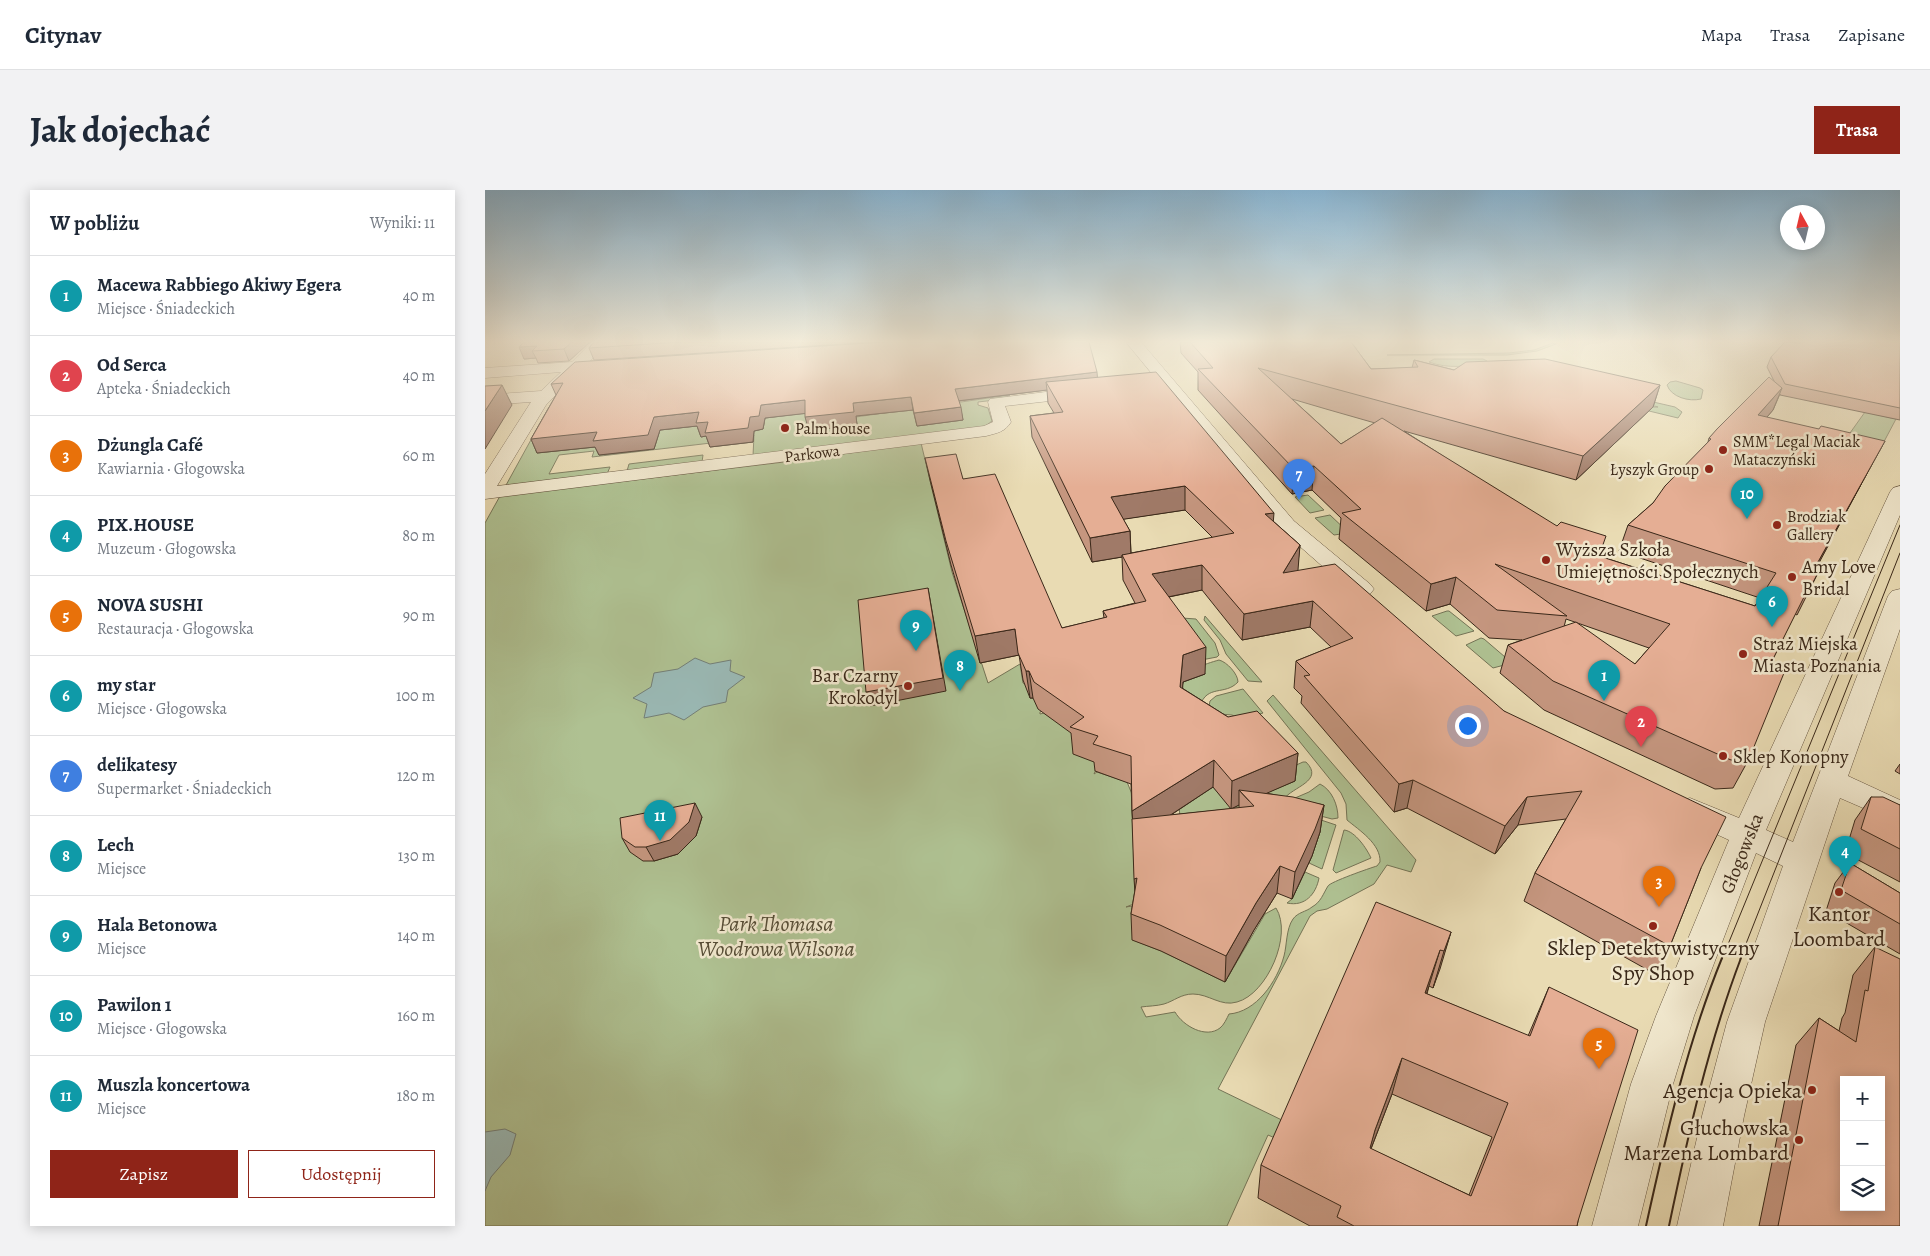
<!DOCTYPE html>
<html lang="pl">
<head>
<meta charset="utf-8">
<style>
	body { margin:0; font-family:Alegreya,serif; background:#f2f2f3; color:#1f2937 }
	.controls { position:absolute; right:15px; bottom:15px; display:grid; overflow:hidden; border-radius:0px; box-shadow:0 2px 12px #0003 }
	.controls button { width:45px; height:45px; display:grid; place-items:center; padding:0; border:0; border-bottom:1px solid #e0e1e3; background:#fff; color:#1f2937; font:25px sans-serif }
	.compass { position:absolute; left:1295px; top:15px; width:45px; height:45px; border-radius:50%; background:#fff; box-shadow:0 2px 12px #0003; rotate:352deg }
	.you { position:absolute; left:982px; top:535px; width:18px; height:18px; margin:-12px; border:4px solid #fff; border-radius:50%; background:#1a73e8; box-shadow:0 0 0 8px #1a73e833 }
	.badge { display:grid; place-items:center; width:32px; height:32px; border-radius:50%; background:#8f2418; color:#fff; font-size:16px; font-weight:700 }
	.pin { position:absolute; translate:-50% -41px; filter:drop-shadow(0 1px 2px #0008) }
	.pin::after { content:''; position:absolute; top:26px; width:18px; height:15px; background:inherit; clip-path:polygon(0 0,100% 0,50% 100%) }
	.list { margin:0; padding:0; list-style:none }
	h2 { display:flex; justify-content:space-between; align-items:center; height:65px; margin:0; padding:0 20px; font-size:21px }
	h2 small { font-size:16px; font-weight:400; color:#747a83 }
	.list li { display:grid; grid-template-columns:32px 1fr auto; gap:15px; align-items:center; box-sizing:border-box; height:80px; padding:0 20px; border-top:1px solid #e0e1e3 }
	.list b { display:block; font-size:19px; white-space:nowrap }
	.list p { margin:0; font-size:16px; white-space:nowrap; color:#747a83 }
	.list em { font-size:16px; font-style:normal; color:#747a83 }
	.actions { display:flex; gap:10px; padding:15px 20px }
	.actions a { flex:1; padding:11px 0; border:1px solid #8f2418; border-radius:0px; text-align:center; font-size:18px; color:#8f2418 }
	.actions .main { background:#8f2418; color:#fff }
	.icon { flex:none; width:28px; height:28px; fill:none; stroke:currentColor; stroke-width:2; stroke-linecap:round; stroke-linejoin:round }
	.map { position:relative; flex:none; width:1415px; height:1036px; overflow:hidden; border-radius:0px }
	header { display:flex; align-items:center; gap:30px; box-sizing:border-box; height:70px; padding:0 25px; background:#fff; border-bottom:1px solid #e0e1e3 }
	header strong { font-size:24px }
	nav { display:flex; gap:28px; margin-inline-start:auto; font-size:18px }
	.intro { display:flex; align-items:center; justify-content:space-between; box-sizing:border-box; height:120px; padding:0 30px }
	h1 { margin:0; font-size:35px }
	.button { padding:12px 22px; border-radius:0px; background:#8f2418; color:#fff; font-size:18px; font-weight:700 }
	main { display:flex; gap:30px; padding:0 30px }
	aside { flex:1; background:#fff; border-radius:0px; box-shadow:0 2px 12px #0003 }
	.map>svg:first-child { display:block }
</style>
</head>
<body>
<header>
<strong>Citynav</strong>
<nav><a>Mapa</a><a>Trasa</a><a>Zapisane</a></nav>
</header>
<div class="intro"><h1>Jak dojechać</h1><a class="button">Trasa</a></div>
<main>
<aside>
<h2>W pobliżu<small>Wyniki: 11</small></h2>
<ul class="list">
<li><span class="badge" style="background:#0f9aa8">1</span><div><b>Macewa Rabbiego Akiwy Egera</b><p>Miejsce · Śniadeckich</p></div><em>40 m</em></li>
<li><span class="badge" style="background:#e0444e">2</span><div><b>Od Serca</b><p>Apteka · Śniadeckich</p></div><em>40 m</em></li>
<li><span class="badge" style="background:#e8710a">3</span><div><b>Dżungla Café</b><p>Kawiarnia · Głogowska</p></div><em>60 m</em></li>
<li><span class="badge" style="background:#0f9aa8">4</span><div><b>PIX.HOUSE</b><p>Muzeum · Głogowska</p></div><em>80 m</em></li>
<li><span class="badge" style="background:#e8710a">5</span><div><b>NOVA SUSHI</b><p>Restauracja · Głogowska</p></div><em>90 m</em></li>
<li><span class="badge" style="background:#0f9aa8">6</span><div><b>my star</b><p>Miejsce · Głogowska</p></div><em>100 m</em></li>
<li><span class="badge" style="background:#3f7fe0">7</span><div><b>delikatesy</b><p>Supermarket · Śniadeckich</p></div><em>120 m</em></li>
<li><span class="badge" style="background:#0f9aa8">8</span><div><b>Lech</b><p>Miejsce</p></div><em>130 m</em></li>
<li><span class="badge" style="background:#0f9aa8">9</span><div><b>Hala Betonowa</b><p>Miejsce</p></div><em>140 m</em></li>
<li><span class="badge" style="background:#0f9aa8">10</span><div><b>Pawilon 1</b><p>Miejsce · Głogowska</p></div><em>160 m</em></li>
<li><span class="badge" style="background:#0f9aa8">11</span><div><b>Muszla koncertowa</b><p>Miejsce</p></div><em>180 m</em></li>
</ul>
<div class="actions"><a class="main">Zapisz</a><a>Udostępnij</a></div>
</aside>
<div class="map">
<svg width="1415" height="1036" viewBox="0 0 1415 1036">
	<rect width="100%" height="100%" fill="#e9dbb3"/>
	<filter id="stains"><feTurbulence type="fractalNoise" baseFrequency=".004" numOctaves="4"/><feColorMatrix values="0 0 0 0 .2 0 0 0 0 .09 0 0 0 0 .02 0 0 0 .5 -.17"/></filter>
	<radialGradient id="worn" r=".72"><stop offset=".6" stop-color="#630" stop-opacity="0"/><stop offset="1" stop-color="#630" stop-opacity=".3"/></radialGradient>
	<!-- green -->
	<g fill="#afc192" stroke="#747456">
		<polygon points="1068,153 1071,154 1052,161 1022,165 902,165 1024,163 1049,160"/>
		<path d="M949 169H998L1002 171C985 177 962 179 944 172Z"/>
		<path d="M1191 191 1215 198 1218 200 1216 209C1204 212 1186 207 1182 195L1185 192Z"/>
		<polygon points="525,205 519,209 493,212 493,215 503,218 507,231 499,237 268,266 269,245 263,241 278,239 280,228 324,223 372,235 371,227"/>
		<polygon points="1164,211 1190,217 1197,222 1193,228 1164,221 1168,217 1173,217 1162,214"/>
		<polygon points="74,214 118,256 168,259 175,240 219,235 234,245 226,253 107,267 109,261 74,265 64,284 125,277 122,284 20,297 64,217"/>
		<polygon points="1380,222 1411,229 1393,263 1360,250"/>
		<path d="M436 253 467 382 503 493 535 474 538 493 575 510 555 522V524L559 523 584 532 616 574 612 577 609 584 612 582 642 592 647 604 665 670 651 713 641 717 653 715 648 750 676 761 740 792 780 724 791 718C808 745 782 804 752 812 736 817 724 804 708 804 696 804 689 811 679 814 672 816 663 816 656 817L661 827 690 822C698 836 721 849 735 838 739 835 742 828 744 824 771 822 792 792 799 766 802 755 801 739 808 729 813 722 821 722 827 717 836 712 838 704 843 696 845 692 885 678 892 676L895 672C896 654 874 640 862 630L861 614 856 603 782 511 788 505 931 670 926 682 902 675 889 694 842 719 832 721 825 726 733 899 805 934 797 951 783 945 742 1036H0V333L15 306 299 272Z"/>
		<polygon points="218,265 217,272 142,281 144,274"/>
		<polygon points="823,305 839,320 825,323 810,307"/>
		<polygon points="845,325 863,342 863,343 849,345 830,328"/>
		<polygon points="962,421 964,421 989,441 971,446 947,426"/>
		<polygon points="720,426 777,492 763,491 741,464 735,450 719,430"/>
		<polygon points="697,428 711,429 730,453 734,465 732,467 711,471"/>
		<polygon points="996,448 999,449 1027,473 1008,478 981,455"/>
		<path d="M734 470C742 472 753 484 753 492 740 506 722 494 715 516L619 510 697 497C699 480 720 474 734 470Z"/>
		<polygon points="758,499 778,523 756,529 747,525 735,524 724,516 725,511 731,506"/>
		<path d="M818 572H821C840 591 807 597 799 609L697 653 694 615 728 597 746 618 809 591 800 580Z"/>
		<path d="M835 594C847 600 853 615 853 628L847 629 813 620 810 608 824 602Z"/>
		<polygon points="836,630 851,635 837,679 824,673 835,642"/>
		<path d="M859 640C870 641 882 659 886 668L851 683 848 680Z"/>
		<path d="M820 682 834 688C831 704 820 717 802 713L807 709Z"/>
	</g>
	<!-- water -->
	<g fill="#9ab9b5" stroke="#747f77">
		<polygon points="210,468 225,474 246,470 245,481 260,487 243,500 241,512 218,517 199,530 184,523 159,528 162,514 148,508 166,497 169,483 193,479"/>
		<polygon points="20,939 31,944 25,965 6,987 0,1001 0,942"/>
	</g>
	<g fill="none" stroke-linecap="round" stroke-linejoin="round">
		<defs>
			<g id="minor">
				<path d="M107 152H123L105 171H126L129 174 126 177 95 180 61 215 12 296 499 236 508 232 503 212 505 209 600 197 606 199 608 202 606 205 600 207 520 216 526 232C520 242 512 243 501 246L0 309V284L46 212 0 215V205L56 201 76 182 0 188V178L87 172Z"/>
				<polygon points="641,152 656,152 809,331 885,394 889,399 885,404 877,406 869,404 795,339"/>
				<polygon points="1415,296 1415,325 1281,640 1308,652 1403,406 1407,401 1415,399 1415,439 1363,586 1415,610 1415,634 1355,608 1280,832 1259,926 1238,1036 1192,1036 1217,926 1242,832 1298,676 1271,663 1209,826 1188,894 1153,1036 1107,1036 1146,894 1171,826 1244,650 1194,627 1189,619 1194,611 1205,608 1254,628 1405,302 1408,298"/>
			</g>
		</defs>
		<!-- minor casing -->
		<use href="#minor" stroke="#665540" stroke-width="1"/>
		<!-- minor -->
		<use href="#minor" fill="#f1e8ce" fill-rule="evenodd"/>
		<!-- tram-far1 -->
		<g stroke="#3a2819" stroke-width="1">
			<polyline points="1237,769 1415,335"/>
			<polyline points="1255,769 1415,363"/>
		</g>
		<!-- tram -->
		<g stroke="#3a2819" stroke-width="2">
			<path d="M1161 1036C1181 945 1202 854 1237 768"/>
			<path d="M1184 1036C1203 945 1223 855 1256 768"/>
		</g>
	</g>
	<!-- wall -->
	<g fill="#c5967f" stroke="#3a2819" fill-rule="evenodd">
		<polygon points="39,152 105,152 84,171 53,173 51,168 39,169"/>
		<polygon points="109,152 390,152 109,170 104,158"/>
		<path d="M399 152 613 188 788 331 815 355 812 381 1019 521 1216 678 1185 756 1170 784 1039 711 1050 683 1081 629 1033 635 1010 664 922 618 909 622 816 513 817 506 809 498 811 471 846 457 825 437 757 450 717 400 684 407 720 484 698 492 697 498 743 527 813 563 810 591 781 603 839 615 835 642 827 666 807 709 792 703 769 740 740 792 676 761 647 750 646 724 650 700 646 594 610 581 609 572 588 564 586 543 553 519 548 508H545L538 490 534 465 495 473 466 375 445 290 440 268 478 289 577 438 619 428 618 421 650 413 638 390 637 367 607 372 547 247 545 226 569 223 563 213 562 200 474 211 478 230 432 236 428 220 371 226 372 235 324 241 320 223 280 228 278 239 269 241 268 252 225 257 221 246 216 247 212 236 175 240 169 259 114 265 110 257 52 263 46 249 71 205 66 194ZM700 320 728 348 646 363 645 341 638 329ZM728 597 746 619 754 615V618L686 625Z"/>
		<path d="M695 152H866L886 179 927 178 929 170 969 180 1175 195 1168 217 1091 290 919 241 1114 366 1270 416 1275 408 1134 361 1143 335 1168 313 1223 252 1224 248 1289 191 1282 177 1286 167 1315 153 1415 152V230L1295 205V204L1288 220 1282 227 1387 274 1334 372 1338 373 1312 425 1310 424 1284 477 1264 569 1248 598 1230 599 1059 520 1015 483 1023 455 1037 450 1004 448 965 414 941 421 854 349 856 328 827 300 807 304 713 200V182L696 163ZM807 209 841 219 890 233 856 254ZM1081 429 1164 458 1150 474 1079 437Z"/>
		<polygon points="1415,574 1415,584 1410,581"/>
		<polygon points="1386,607 1415,615 1415,692 1360,663 1370,630"/>
		<polygon points="217,627 211,646 193,664 169,671 158,671 145,662 137,648"/>
		<polygon points="1365,673 1415,703 1415,764 1341,721 1350,693"/>
		<path d="M966 742 948 798 944 796 942 804 1043 846 1064 797 1093 1031 1092 1036H825L773 1008 776 975ZM907 904 1007 947 984 1005 886 959Z"/>
		<polygon points="1390,757 1415,1036 1274,1036 1311,855 1334,828 1354,841 1357,828 1360,823 1368,785"/>
	</g>
	<!-- shaded-wall -->
	<g fill="#a07a68" stroke="#3a2819">
		<polygon points="87,152 105,152 84,171 79,159"/>
		<polygon points="52,156 47,161 51,168 39,169 34,157"/>
		<polygon points="612,182 613,194 561,192 562,200 472,211 470,199"/>
		<polygon points="17,195 27,215 0,259 0,221"/>
		<polygon points="1175,195 1168,217 1091,290 1098,266"/>
		<polygon points="1297,198 1288,220 1264,248 1273,225"/>
		<polygon points="426,207 428,220 371,226 372,235 324,241 320,227 368,213"/>
		<polygon points="320,210 324,223 280,228 278,239 269,241 268,252 225,257 221,246 216,247 212,236 175,240 169,259 114,265 110,257 52,263 46,249 169,227 214,222 265,227 276,215"/>
		<polygon points="476,217 478,230 432,236 429,223"/>
		<polygon points="1400,251 1387,274 1320,399 1333,372"/>
		<polygon points="829,276 827,300 807,304 809,279"/>
		<polygon points="700,296 700,320 627,331 626,307"/>
		<polygon points="789,323 787,347 780,324"/>
		<polygon points="645,341 646,366 637,365 637,367 607,372 605,348"/>
		<polygon points="815,355 813,380 796,409 798,383"/>
		<polygon points="717,375 717,400 668,410 667,384"/>
		<polygon points="971,387 965,414 941,421 946,394"/>
		<polygon points="443,398 461,501 385,516 381,502"/>
		<polygon points="828,411 825,437 757,450 759,424"/>
		<polygon points="530,439 534,465 495,473 490,446"/>
		<polygon points="721,457 720,484 698,492 696,524 695,497 698,465"/>
		<polygon points="541,481 544,481 548,508 545,508"/>
		<polygon points="813,563 810,591 764,611 754,600 754,615 746,619 747,591"/>
		<polygon points="729,570 728,597 649,649 647,621"/>
		<polygon points="928,590 922,618 909,622 914,594"/>
		<polygon points="1042,607 1033,635 1010,664 1020,636"/>
		<polygon points="210,613 217,627 211,646 193,664 169,671 161,657"/>
		<polygon points="839,615 835,642 827,666 807,709 810,682"/>
		<polygon points="795,676 792,703 769,740 740,792 741,766 771,713"/>
		<polygon points="652,688 651,716 649,689"/>
		<polygon points="966,742 955,779 948,798 959,761"/>
		<polygon points="955,760 944,796 929,840 940,803"/>
		<polygon points="917,868 907,904 880,974 890,940"/>
	</g>
	<!-- building -->
	<g fill="#e5ae94" stroke="#3a2819" fill-rule="evenodd">
		<polygon points="39,152 87,152 79,159 47,161 52,156 34,157"/>
		<polygon points="109,152 196,152 104,158"/>
		<polygon points="399,152 604,152 612,182 470,199 476,217 429,223 426,207 368,213 369,222 320,227 320,210 276,215 274,226 265,227 263,238 220,243 223,232 211,233 214,222 169,227 163,245 108,251 112,242 46,249 78,193 66,194 90,172"/>
		<polygon points="705,152 866,152 886,179 933,177 929,170 969,180 981,172 1060,169 1175,195 1098,266 773,178 856,254 897,228 1072,336 1076,332 1121,346 1114,366 1270,416 1291,383 1143,335 1168,313 1180,296 1226,249 1224,248 1232,239 1284,187 1297,198 1273,225 1334,239 1336,236 1400,251 1333,372 1338,373 1325,398 1324,397 1284,477 1299,483 1264,569 1246,570 1068,491 1023,455 1091,432 1150,474 1185,434 1010,374 1082,426 1012,420 971,387 946,394 857,323 876,319 829,276 809,279 713,179 728,178"/>
		<polygon points="1300,152 1315,153 1317,152 1415,152 1415,218 1300,194 1286,167"/>
		<polygon points="671,182 789,323 780,324 815,355 798,383 850,374 1019,521 1241,627 1216,678 1185,756 1050,683 1097,601 1042,607 1020,636 928,590 914,594 819,486 825,485 811,471 868,448 828,411 759,424 717,375 667,384 721,457 698,465 695,497 743,527 772,521 813,563 747,591 729,570 647,621 646,566 608,554 613,546 585,537 599,527 549,492 544,481 541,481 533,463 530,439 490,446 461,351 440,268 471,264 478,289 510,284 577,438 622,427 618,421 661,411 637,365 749,343 700,296 626,307 645,341 605,348 545,226 578,222 561,192"/>
		<polygon points="17,195 0,221 0,196"/>
		<polygon points="443,398 458,488 381,502 373,410"/>
		<polygon points="754,600 808,607 839,615 830,639 810,682 795,676 771,713 741,766 675,735 646,724 652,688 649,689 647,629 769,616"/>
		<polygon points="1386,607 1398,607 1415,615 1415,659 1376,639"/>
		<polygon points="210,613 204,632 185,650 161,657 150,657 137,648 135,628"/>
		<polygon points="1365,673 1415,703 1415,734 1356,700"/>
		<path d="M891 712 966 742 959 761 955 760 940 803 1045 846 1064 797 1153 840 1093 1031 1092 1036H869L852 1027 856 1016 776 975ZM917 868 1023 913 986 1006 885 958 890 940Z"/>
		<path d="M1390 757 1415 769V1036H1293L1334 828 1371 852 1380 800 1383 801ZM1359 890H1396V1017H1359Z"/>
	</g>
	<!-- sky -->
	<linearGradient id="sky" x2="0" y2="1"><stop stop-color="#89b6d4"/><stop offset="0.51" stop-color="#f5efdd"/><stop offset="1" stop-color="#f5efdd" stop-opacity="0"/></linearGradient>
	<rect width="1415" height="297" fill="url(#sky)"/>
	<!-- markers -->
	<g fill="#8f2418" stroke="#f1e8ce" stroke-width="2">
		<circle cx="300" cy="238" r="5"/>
		<circle cx="1238" cy="260" r="5"/>
		<circle cx="1224" cy="279" r="5"/>
		<circle cx="1292" cy="335" r="5"/>
		<circle cx="1061" cy="370" r="5"/>
		<circle cx="1307" cy="387" r="5"/>
		<circle cx="1258" cy="464" r="5"/>
		<circle cx="423" cy="496" r="5"/>
		<circle cx="1238" cy="566" r="5"/>
		<circle cx="1354" cy="702" r="5"/>
		<circle cx="1168" cy="736" r="5"/>
		<circle cx="1327" cy="900" r="5"/>
		<circle cx="1314" cy="950" r="5"/>
	</g>
	<g text-anchor="middle" stroke-width="5" stroke-linejoin="round" paint-order="stroke">
		<!-- far-poi labels -->
		<g font-size="16" fill="#3a2819" stroke="#f1e8ce" text-anchor="start">
			<text x="310" y="244">Palm house</text>
			<text x="1248" y="257">SMM*Legal Maciak<tspan x="1248" dy="18">Mataczyński</tspan></text>
			<text x="1214" y="285" text-anchor="end">Łyszyk Group</text>
			<text x="1302" y="332">Brodziak<tspan x="1302" dy="18">Gallery</tspan></text>
		</g>
		<!-- far-street labels -->
		<g font-size="16" fill="#3a2819" stroke="#f1e8ce">
			<text transform="translate(327 263) rotate(-7)" y="6">Parkowa</text>
		</g>
		<!-- poi labels -->
		<g font-size="19" fill="#3a2819" stroke="#f1e8ce" text-anchor="start">
			<text x="1071" y="366">Wyższa Szkoła<tspan x="1071" dy="22">Umiejętności Społecznych</tspan></text>
			<text x="1317" y="383">Amy Love<tspan x="1317" dy="22">Bridal</tspan></text>
			<text x="1268" y="460">Straż Miejska<tspan x="1268" dy="22">Miasta Poznania</tspan></text>
			<text x="413" y="492" text-anchor="end">Bar Czarny<tspan x="413" dy="22">Krokodyl</tspan></text>
			<text x="1248" y="573">Sklep Konopny</text>
		</g>
		<!-- street labels -->
		<g font-size="19" fill="#3a2819" stroke="#f1e8ce">
			<text transform="translate(1256 663) rotate(-68)" y="7">Głogowska</text>
		</g>
		<!-- near-poi labels -->
		<g font-size="22" fill="#3a2819" stroke="#f1e8ce">
			<text x="1354" y="731">Kantor<tspan x="1354" dy="25">Loombard</tspan></text>
			<text x="1168" y="765">Sklep Detektywistyczny<tspan x="1168" dy="25">Spy Shop</tspan></text>
			<text x="1317" y="908" text-anchor="end">Agencja Opieka</text>
			<text x="1304" y="945" text-anchor="end">Głuchowska<tspan x="1304" dy="25">Marzena Lombard</tspan></text>
		</g>
		<!-- near-park labels -->
		<g font-size="22" font-style="italic" fill="#574e37" stroke="#f1e8ce">
			<text x="291" y="741">Park Thomasa<tspan x="291" dy="25">Woodrowa Wilsona</tspan></text>
		</g>
	</g>
	<rect width="100%" height="100%" filter="url(#stains)"/>
	<rect width="100%" height="100%" fill="url(#worn)"/>
</svg>
<div class="controls">
<button>+</button>
<button>−</button>
<button><svg class="icon" aria-label="layers" viewBox="0 0 24 24"><path d="M12 4l9 5-9 5-9-5zM3 14l9 5 9-5"/></svg></button>
</div>
<svg class="compass" viewBox="-18 -18 36 36"><path d="M0-13l5 13h-10z" fill="#e53935"/><path d="M0 13l5-13h-10z" fill="#747a83"/></svg>
<div class="you"></div>
<div class="pin badge" style="left:1119px;top:511px;background:#0f9aa8">1</div>
<div class="pin badge" style="left:1156px;top:557px;background:#e0444e">2</div>
<div class="pin badge" style="left:1174px;top:717px;background:#e8710a">3</div>
<div class="pin badge" style="left:1360px;top:687px;background:#0f9aa8">4</div>
<div class="pin badge" style="left:1114px;top:879px;background:#e8710a">5</div>
<div class="pin badge" style="left:1287px;top:437px;background:#0f9aa8">6</div>
<div class="pin badge" style="left:814px;top:310px;background:#3f7fe0">7</div>
<div class="pin badge" style="left:475px;top:501px;background:#0f9aa8">8</div>
<div class="pin badge" style="left:431px;top:461px;background:#0f9aa8">9</div>
<div class="pin badge" style="left:1262px;top:329px;background:#0f9aa8">10</div>
<div class="pin badge" style="left:175px;top:651px;background:#0f9aa8">11</div>
</div>
</main>
</body>
</html>
